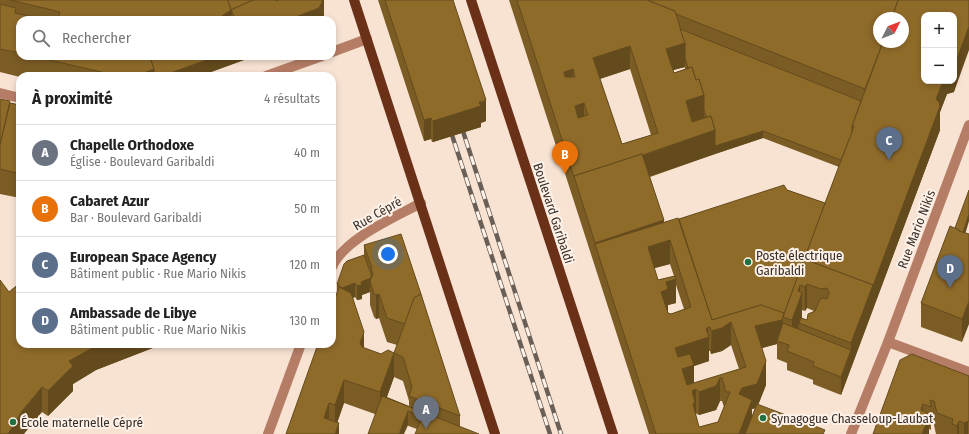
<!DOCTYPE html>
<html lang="fr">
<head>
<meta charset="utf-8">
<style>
	body { margin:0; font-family:"Fira Sans Condensed",sans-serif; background:#f2f2f2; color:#222 }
	.controls { position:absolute; right:12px; top:12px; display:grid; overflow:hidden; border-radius:8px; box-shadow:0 2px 6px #0003 }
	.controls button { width:36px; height:36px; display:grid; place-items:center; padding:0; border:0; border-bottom:1px solid #e0e0e0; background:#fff; color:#222; font:20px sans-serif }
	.compass { position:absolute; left:873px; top:12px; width:36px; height:36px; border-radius:50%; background:#fff; box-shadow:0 2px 6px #0003; rotate:48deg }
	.you { position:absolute; left:388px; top:254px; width:14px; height:14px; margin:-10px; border:3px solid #fff; border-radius:50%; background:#1a73e8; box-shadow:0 0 0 6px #1a73e833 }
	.badge { display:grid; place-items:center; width:26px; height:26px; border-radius:50%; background:#1f7142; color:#fff; font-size:13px; font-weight:700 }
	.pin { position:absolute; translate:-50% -33px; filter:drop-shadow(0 1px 2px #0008) }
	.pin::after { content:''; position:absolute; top:21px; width:14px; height:12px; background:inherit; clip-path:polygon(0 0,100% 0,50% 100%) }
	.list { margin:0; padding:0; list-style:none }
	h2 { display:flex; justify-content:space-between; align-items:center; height:52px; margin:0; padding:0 16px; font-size:17px }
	h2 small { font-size:13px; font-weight:400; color:#767676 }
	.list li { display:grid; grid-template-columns:26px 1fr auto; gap:12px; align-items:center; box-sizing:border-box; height:56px; padding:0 16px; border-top:1px solid #e0e0e0 }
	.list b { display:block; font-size:15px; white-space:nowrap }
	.list p { margin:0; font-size:13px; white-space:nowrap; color:#767676 }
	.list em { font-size:13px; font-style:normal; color:#767676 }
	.icon { flex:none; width:22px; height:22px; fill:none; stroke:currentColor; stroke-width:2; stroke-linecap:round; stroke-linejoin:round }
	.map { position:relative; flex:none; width:969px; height:434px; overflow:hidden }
	.search { position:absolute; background:#fff; box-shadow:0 2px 6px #0003; left:16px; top:16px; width:320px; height:44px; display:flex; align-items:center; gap:10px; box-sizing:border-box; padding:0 14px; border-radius:12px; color:#767676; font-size:15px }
	.panel { position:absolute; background:#fff; box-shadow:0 2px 6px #0003; left:16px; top:72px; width:320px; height:276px; border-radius:12px }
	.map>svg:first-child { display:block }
</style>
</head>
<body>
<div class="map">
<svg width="969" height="434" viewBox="0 0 969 434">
	<rect width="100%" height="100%" fill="#f8e3d3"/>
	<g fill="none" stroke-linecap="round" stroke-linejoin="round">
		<!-- minor -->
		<g stroke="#b67d66" stroke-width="10">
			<polyline points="332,52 367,39"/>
			<polyline points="266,76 322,56"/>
			<polyline points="0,93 20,98"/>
			<path d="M332 267C344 239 395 217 421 203"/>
			<polyline points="888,342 969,125"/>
			<polyline points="268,434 301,344"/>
			<polyline points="851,434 888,342 969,372"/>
		</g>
		<!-- major -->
		<g stroke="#6a3118" stroke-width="10">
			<polyline points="354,0 495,434"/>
			<polyline points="471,0 613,434"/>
		</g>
		<defs>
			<g id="rail">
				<polyline points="460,122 561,434"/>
				<polyline points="449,126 550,434"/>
			</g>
		</defs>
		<!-- rail casing -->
		<use href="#rail" stroke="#6a5f56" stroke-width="4.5"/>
		<!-- rail -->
		<use href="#rail" stroke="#fef2e8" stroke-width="3" stroke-dasharray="9" stroke-linecap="butt"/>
	</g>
	<!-- wall -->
	<g fill="#7b5c24" fill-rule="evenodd">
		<polygon points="0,0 324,0 324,20 20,20 20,56 255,56 200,76 20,76 20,77 0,72"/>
		<polygon points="378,0 453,0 486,121 481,123 481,127 433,142 432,142 431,139 424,141"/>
		<path d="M509 0H969L954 92 947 94 940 112V130L841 395 813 384V380L787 370V363L777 359V344L762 348 766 385 758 405 825 434H649ZM685 66V69L674 73 673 70 685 67ZM630 69 651 135 622 144 600 79ZM763 138 839 167 825 203 787 190 679 219 664 222 650 177 715 154ZM670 264 674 276 658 280 654 268ZM676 285 684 309 671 314 668 313V305L676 303ZM807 308 814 311 807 320 802 318V310L805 311ZM731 345 739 369 694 383V366L709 361V351H710L711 354 722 351ZM720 401H722L724 407 718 422 699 427 695 413 699 415 716 410ZM755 408 752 417V409Z"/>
		<polygon points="0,99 10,103 20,105 20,198 0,194"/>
		<polygon points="965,233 962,342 921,327 921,303"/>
		<path d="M364 245 460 416V427L417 429 344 403 337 423 339 434H286L337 293V284L364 255ZM370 292V305L374 317 376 319 379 318 387 342 397 345 394 353 381 354 364 348 353 298 355 297 357 300 362 299V295ZM394 377 403 381 409 401V406L387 397Z"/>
		<polygon points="9,292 163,344 96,370 73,384 73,391 48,416 42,412"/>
		<polygon points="969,376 969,434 936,434 934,425 931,424 931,430 929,429 929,434 873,434"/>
	</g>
	<!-- shaded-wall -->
	<g fill="#644b1d">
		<polygon points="323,0 324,0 324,20 288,20"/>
		<polygon points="231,10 231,20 222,20 222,16"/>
		<polygon points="969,26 969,50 954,92 947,94 940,112 940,130 841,395 841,377 851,350 851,343 943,81 954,81 954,67"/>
		<polygon points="685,43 685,67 666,72 666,49"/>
		<polygon points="630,46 630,69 593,81 593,58"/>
		<polygon points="148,56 186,56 154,76 136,76"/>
		<polygon points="218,56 255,56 200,76 162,76"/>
		<polygon points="573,69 573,93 564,95 564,72"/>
		<polygon points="704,95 704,118 686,124 686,101"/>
		<polygon points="486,100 486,121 481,123 481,127 433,142 433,121"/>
		<polygon points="584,103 584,126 575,129 575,106"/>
		<polygon points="431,118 431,139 424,141 424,120"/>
		<polygon points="715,130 715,154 642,179 642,156"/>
		<polygon points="763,131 763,138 715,154 715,146"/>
		<polygon points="969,214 969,221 959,255 959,231"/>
		<polygon points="664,220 664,242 670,240 670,264 648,270 595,244 595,243"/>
		<polygon points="371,278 370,292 362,295 362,299 357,300 357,286 361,282"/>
		<polygon points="676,279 676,303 668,305 668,313 661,292 666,282"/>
		<polygon points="355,283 355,297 342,302 342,288"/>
		<polygon points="807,284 807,308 805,311 805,287"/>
		<polygon points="800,285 800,297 802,293 802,317 800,323 799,323 799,324 792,345 792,320 784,317"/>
		<polygon points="379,294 379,318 376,319 376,295"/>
		<polygon points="969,301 969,324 962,342 962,319"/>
		<polygon points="783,317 783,340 782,343 777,341 777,344 755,350 731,322 731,345 722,351 711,354 712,322"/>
		<polygon points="708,327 708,338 709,337 709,361 694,366 694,388 682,393 675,371 675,348 706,329"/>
		<polygon points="364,332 364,356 360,343"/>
		<polygon points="100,344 163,344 96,370 73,384 73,391 48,416 48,391 69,361 96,346"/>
		<polygon points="394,354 394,377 380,416 380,392"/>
		<polygon points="766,361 766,385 757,408 752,409 752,424 748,434 739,434 739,394 742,388"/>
		<polygon points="720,378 720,401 716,410 699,415 699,392"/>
		<polygon points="344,380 344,403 335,429 335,405"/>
		<polygon points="42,387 42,412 24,434 8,434 22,411"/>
		<polygon points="696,389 696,413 695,413 693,428 692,391"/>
		<polygon points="329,403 329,427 324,418"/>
		<polygon points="923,404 923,428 921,410"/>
		<polygon points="408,411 408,425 404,434 399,434"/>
		<polygon points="929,417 929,434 922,434"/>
		<polygon points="959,421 959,434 957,434 957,426"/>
		<polygon points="968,421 968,434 964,434 964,423"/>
		<polygon points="339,423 339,434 335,434"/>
	</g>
	<!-- building -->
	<g fill="#8f6b2a" stroke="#644b1d" fill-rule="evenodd">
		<polygon points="10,0 228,0 231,10 222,16 223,20 58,20 60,12"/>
		<polygon points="228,0 253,0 231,10 231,15 231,10"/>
		<polygon points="253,0 276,0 276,1 279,0 323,0 319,8 288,20 231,20 235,18 231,10"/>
		<polygon points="385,0 453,0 486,100 479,102 481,106 433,121 432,121 431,118 424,120"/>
		<path d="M517 0H647L675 11 685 43 666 49 674 73 692 67 696 80 699 79 704 95 686 101 692 122 711 116 715 130 643 155 642 154 574 176V177ZM630 46 658 133 622 144 593 58ZM573 69 575 77H565L564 72ZM584 103 588 115 578 118 575 106Z"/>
		<polygon points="647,0 898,0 892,18 879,18 879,42 883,42 865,89 676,14 675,11"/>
		<polygon points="898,0 969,0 969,26 954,67 954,15 924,15 924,81 943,81 936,99 939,102 940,106 873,286 873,285 804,259 854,126 852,126 883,42 903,42 903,18 892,18"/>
		<polygon points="0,4 16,8 15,13 47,20 20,20 20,53 0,49"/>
		<polygon points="680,29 861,101 852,126 852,132 841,160 763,131 715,146 715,130 711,116 706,117 704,110 704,95 699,79 696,80 692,67 688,68 685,58 685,43"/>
		<polygon points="32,56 150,56 154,69 136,76 119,76"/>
		<polygon points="159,56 218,56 162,76 154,76 154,69 151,60"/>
		<polygon points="0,99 10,101 0,145"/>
		<polygon points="10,103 20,105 20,174 0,169 0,145"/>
		<polygon points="642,154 664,220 595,243 574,176"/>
		<polygon points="784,185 787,190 825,203 784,314 761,305 712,320 679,219"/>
		<polygon points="969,190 969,214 963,233 959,231 959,230 955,228"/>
		<path d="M678 218 712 320 761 305 784 313 782 320 755 326 766 361 757 384 742 388 739 394 752 400 739 434H656L595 244ZM670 240 691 307 671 314 668 313 661 292 668 289 666 282 676 279 675 276 658 280 648 247ZM731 322 746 367 687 385 682 369 694 365 690 354 678 357 675 348 709 337 706 329 708 327H710L711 331 722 328ZM720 378H722L726 392H730L718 422 699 427 693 404 695 402 692 391 696 389 699 392 716 386Z"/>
		<polygon points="950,226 959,230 959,231 969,234 969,301 962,319 921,303"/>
		<polygon points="401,234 421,294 414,298 405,324 387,318 379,294 376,295 374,294 370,281 373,274 371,268 372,268 364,245"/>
		<polygon points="364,255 371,274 371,278 361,282 362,285 357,286 355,283 342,288 337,284 344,264 347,261"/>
		<polygon points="804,259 873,285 851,343 799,323 801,318 807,320 808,314 815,311 820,299 823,298 827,299 829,293 827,288 821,289 807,284 805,287 800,285 798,291 802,293 792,320 783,317"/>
		<polygon points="0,280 9,292 20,283 20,344 100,344 96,346 69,361 73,366 48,391 42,387 22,411 8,434 0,434"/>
		<polygon points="339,287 351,293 364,332 360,343 362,347 381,354 388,350 394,353 380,392 344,380 335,405 329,403 324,418 339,423 335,434 286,434 318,344 332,344 332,306"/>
		<polygon points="421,294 460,416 409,396 412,387 403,357 394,353 414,298"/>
		<polygon points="783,323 851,350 841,377 813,366 814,362 787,351 789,345 777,341"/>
		<polygon points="912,354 969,376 969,421 964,423 959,421 957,426 952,424 953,419 937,413 934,401 930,400 931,407 923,404 921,410 926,412 929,417 922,434 873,434 900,360"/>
		<polygon points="382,396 479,434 415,434 422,417 408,411 399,434 368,434"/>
		<polygon points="757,404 825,430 823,434 745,434"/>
	</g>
	<!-- markers -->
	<g fill="#1f7142" stroke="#fef2e8" stroke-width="1.5">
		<circle cx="748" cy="262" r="4"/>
		<circle cx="763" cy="418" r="4"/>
		<circle cx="13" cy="422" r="4"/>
	</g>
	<g text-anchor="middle" stroke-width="4" stroke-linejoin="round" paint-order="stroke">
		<!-- street labels -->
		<g font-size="13" fill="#362e28" stroke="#fef2e8">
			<text transform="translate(377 213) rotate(-30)" y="5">Rue Cépré</text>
			<text transform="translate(554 213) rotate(72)" y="5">Boulevard Garibaldi</text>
			<text transform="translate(916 229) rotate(-69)" y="5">Rue Mario Nikis</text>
		</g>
		<!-- poi labels -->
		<g font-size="13" fill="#362e28" stroke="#fef2e8" text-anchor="start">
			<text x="756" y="260">Poste électrique<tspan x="756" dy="15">Garibaldi</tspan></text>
			<text x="771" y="423">Synagogue Chasseloup-Laubat</text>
			<text x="21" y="427">École maternelle Cépré</text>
		</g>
	</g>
</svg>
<div class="controls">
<button>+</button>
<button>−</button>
</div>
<svg class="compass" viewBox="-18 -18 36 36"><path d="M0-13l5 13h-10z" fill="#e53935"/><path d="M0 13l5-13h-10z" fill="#767676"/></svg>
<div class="you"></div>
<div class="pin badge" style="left:426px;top:429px;background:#6b7280">A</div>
<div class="pin badge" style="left:565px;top:174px;background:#e8710a">B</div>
<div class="pin badge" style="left:889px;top:160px;background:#5c6f8a">C</div>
<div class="pin badge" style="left:950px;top:288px;background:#5c6f8a">D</div>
<div class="search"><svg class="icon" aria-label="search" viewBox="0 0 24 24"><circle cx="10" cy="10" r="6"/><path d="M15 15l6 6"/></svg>Rechercher</div>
<section class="panel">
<h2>À proximité<small>4 résultats</small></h2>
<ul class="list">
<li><span class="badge" style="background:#6b7280">A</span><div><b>Chapelle Orthodoxe</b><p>Église · Boulevard Garibaldi</p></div><em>40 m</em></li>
<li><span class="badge" style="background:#e8710a">B</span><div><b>Cabaret Azur</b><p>Bar · Boulevard Garibaldi</p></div><em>50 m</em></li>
<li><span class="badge" style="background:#5c6f8a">C</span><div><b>European Space Agency</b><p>Bâtiment public · Rue Mario Nikis</p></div><em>120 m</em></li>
<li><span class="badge" style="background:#5c6f8a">D</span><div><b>Ambassade de Libye</b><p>Bâtiment public · Rue Mario Nikis</p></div><em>130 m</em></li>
</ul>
</section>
</div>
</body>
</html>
